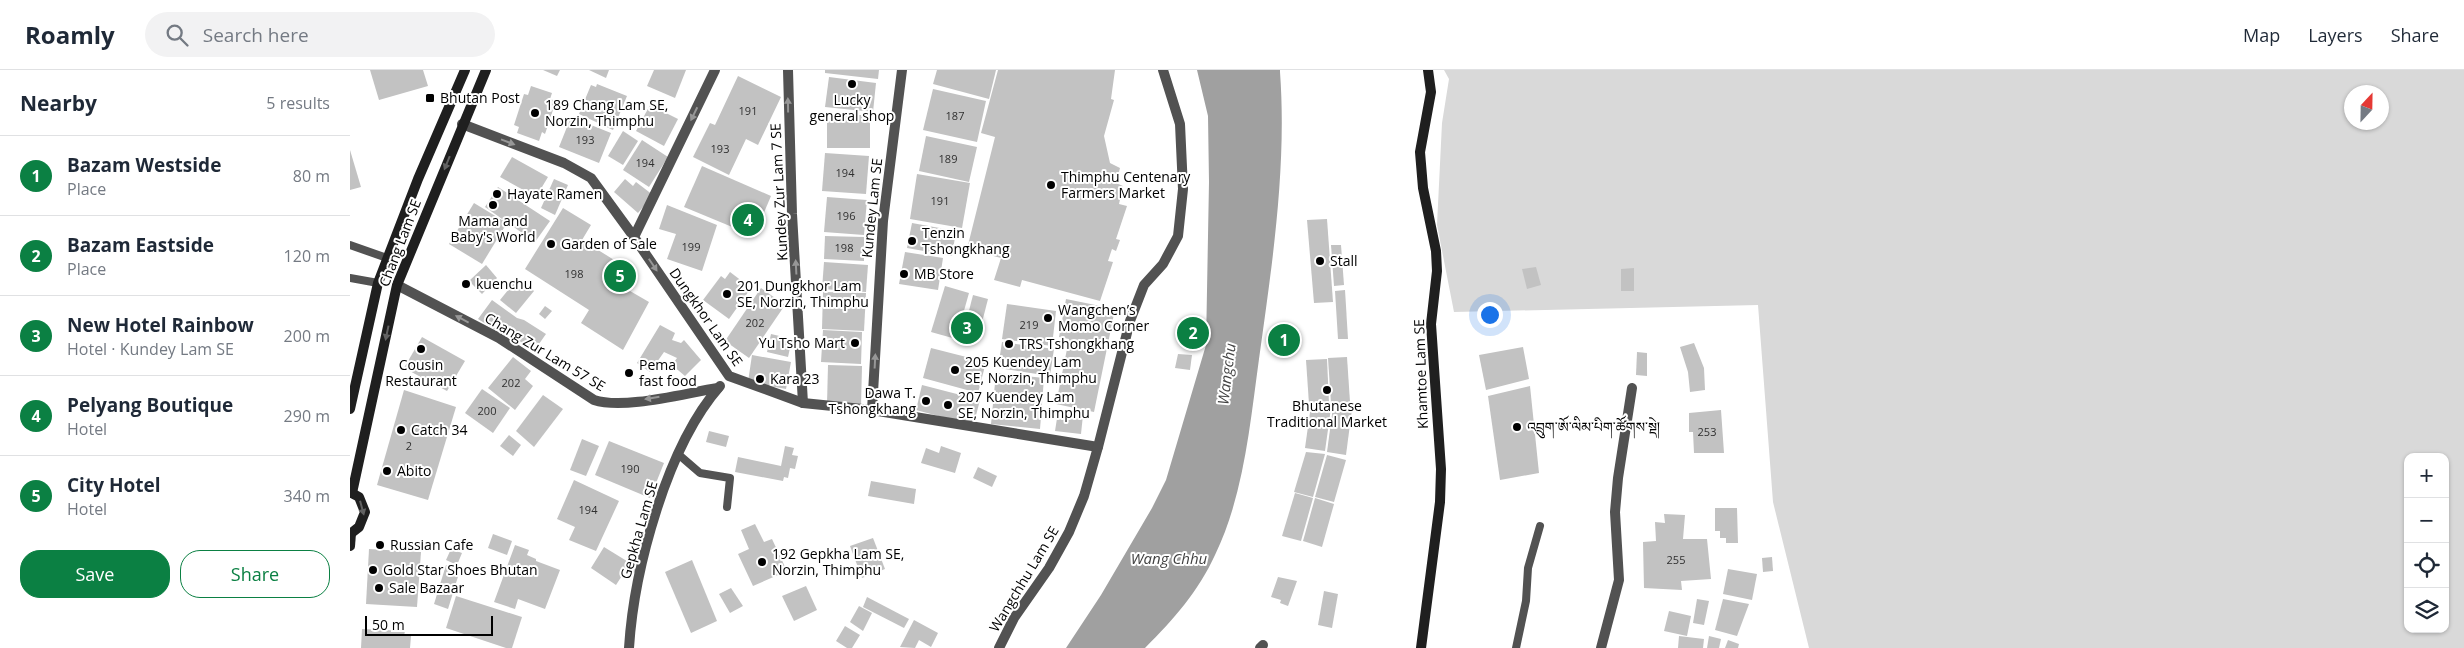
<!DOCTYPE html>
<html lang="en">
<head>
<meta charset="utf-8">
<style>
	body { margin:0; font-family:"Open Sans","Noto Serif Tibetan",sans-serif; background:#f2f2f3; color:#1f2937 }
	.controls { position:absolute; right:15px; bottom:15px; display:grid; overflow:hidden; border-radius:10px; box-shadow:0 1px 4px #0004 }
	.controls button { width:45px; height:45px; display:grid; place-items:center; padding:0; border:0; border-bottom:1px solid #e0e1e3; background:#fff; color:#1f2937; font:25px sans-serif }
	.compass { position:absolute; left:1994px; top:15px; width:45px; height:45px; border-radius:50%; background:#fff; box-shadow:0 1px 4px #0004; rotate:22deg }
	.scale { position:absolute; left:15px; bottom:12px; width:128px; box-sizing:border-box; padding-left:5px; border:2px solid #000; border-top:0; font-size:14px; line-height:18px; white-space:nowrap; color:#000; -webkit-text-stroke:4px #fff; paint-order:stroke }
	.you { position:absolute; left:1139px; top:244px; width:18px; height:18px; margin:-12px; border:4px solid #fff; border-radius:50%; background:#1a73e8; box-shadow:0 0 0 8px #1a73e833 }
	.badge { display:grid; place-items:center; width:32px; height:32px; border-radius:50%; background:#0b8043; color:#fff; font-size:16px; font-weight:700 }
	.pin { position:absolute; translate:-50% -50%; border:2px solid #fff; box-shadow:0 1px 5px #0006 }
	.list { margin:0; padding:0; list-style:none }
	h2 { display:flex; justify-content:space-between; align-items:center; height:65px; margin:0; padding:0 20px; font-size:21px }
	h2 small { font-size:16px; font-weight:400; color:#747a83 }
	.list li { display:grid; grid-template-columns:32px 1fr auto; gap:15px; align-items:center; box-sizing:border-box; height:80px; padding:0 20px; border-top:1px solid #e0e1e3 }
	.list b { display:block; font-size:19px; white-space:nowrap }
	.list p { margin:0; font-size:16px; white-space:nowrap; color:#747a83 }
	.list em { font-size:16px; font-style:normal; color:#747a83 }
	.actions { display:flex; gap:10px; padding:15px 20px }
	.actions a { flex:1; padding:11px 0; border:1px solid #0b8043; border-radius:20px; text-align:center; font-size:18px; color:#0b8043 }
	.actions .main { background:#0b8043; color:#fff }
	.icon { flex:none; width:28px; height:28px; fill:none; stroke:currentColor; stroke-width:2; stroke-linecap:round; stroke-linejoin:round }
	.map { position:relative; flex:none; width:2114px; height:578px; overflow:hidden }
	header { display:flex; align-items:center; gap:30px; box-sizing:border-box; height:70px; padding:0 25px; background:#fff; border-bottom:1px solid #e0e1e3 }
	header strong { font-size:24px }
	nav { display:flex; gap:28px; margin-inline-start:auto; font-size:18px }
	.search { width:350px; height:45px; background:#f2f2f3; display:flex; align-items:center; gap:12px; box-sizing:border-box; padding:0 18px; border-radius:28px; color:#747a83; font-size:19px }
	main { display:flex }
	aside { flex:1; background:#fff }
	.map>svg:first-child { display:block }
</style>
</head>
<body>
<header>
<strong>Roamly</strong>
<div class="search"><svg class="icon" aria-label="search" viewBox="0 0 24 24"><circle cx="10" cy="10" r="6"/><path d="M15 15l6 6"/></svg>Search here</div>
<nav><a>Map</a><a>Layers</a><a>Share</a></nav>
</header>
<main>
<aside>
<h2>Nearby<small>5 results</small></h2>
<ul class="list">
<li><span class="badge">1</span><div><b>Bazam Westside</b><p>Place</p></div><em>80 m</em></li>
<li><span class="badge">2</span><div><b>Bazam Eastside</b><p>Place</p></div><em>120 m</em></li>
<li><span class="badge">3</span><div><b>New Hotel Rainbow</b><p>Hotel · Kundey Lam SE</p></div><em>200 m</em></li>
<li><span class="badge">4</span><div><b>Pelyang Boutique</b><p>Hotel</p></div><em>290 m</em></li>
<li><span class="badge">5</span><div><b>City Hotel</b><p>Hotel</p></div><em>340 m</em></li>
</ul>
<div class="actions"><a class="main">Save</a><a>Share</a></div>
</aside>
<div class="map">
<svg width="2114" height="578" viewBox="0 0 2114 578">
	<rect width="100%" height="100%" fill="#fff"/>
	<!-- green -->
	<path fill="#d9d9d9" fill-rule="evenodd" d="M1094 0H2114V578H1459L1423 432 1408 235 1104 242 1087 155 1092 53 1099 9ZM2002 22H2032V52H2002ZM2058 387H2095V559H2058Z"/>
	<!-- water -->
	<path fill="#a0a0a0" d="M847 0H930V2C937 98 922 195 909 289 900 354 894 425 865 485 848 522 824 549 795 578H716L751 525 802 438 816 410 856 275 859 112 858 46Z"/>
	<!-- building -->
	<g fill="#c2c2c2">
		<polygon points="20,0 73,0 78,16 29,30"/>
		<polygon points="193,0 210,0 207,6"/>
		<polygon points="239,0 259,0 256,8"/>
		<polygon points="304,0 336,0 325,28 297,16"/>
		<polygon points="475,0 529,0 528,9 475,3"/>
		<polygon points="587,0 646,0 639,29 583,14"/>
		<polygon points="648,0 765,0 761,29 764,30 754,66 760,93 770,98 766,113 773,116 769,134 777,136 766,169 770,170 766,181 762,179 758,191 763,192 750,231 672,210 670,217 644,210 651,188 617,179 645,67 631,63"/>
		<polygon points="388,6 431,27 408,75 396,69 379,105 343,87 360,53 365,55"/>
		<polygon points="479,7 526,13 523,42 475,37"/>
		<polygon points="247,14 277,26 263,60 229,44 241,15 246,17"/>
		<polygon points="181,16 202,23 200,29 206,31 195,64 192,62 189,71 167,63 169,57 164,55 174,24 178,25"/>
		<polygon points="583,19 636,31 627,72 573,60"/>
		<polygon points="300,35 328,49 314,76 286,61"/>
		<rect x="477" y="45" width="43" height="33"/>
		<polygon points="221,47 261,63 249,93 209,77"/>
		<polygon points="273,61 288,71 273,95 258,86"/>
		<polygon points="576,66 627,77 619,112 569,101"/>
		<polygon points="292,70 318,87 299,117 273,100"/>
		<polygon points="0,80 11,117 0,120"/>
		<polygon points="475,83 519,86 516,124 472,121"/>
		<polygon points="162,87 198,107 186,127 150,107"/>
		<polygon points="352,96 421,126 404,166 334,137"/>
		<polygon points="567,104 620,113 612,158 560,149"/>
		<polygon points="204,109 218,115 205,145 191,138"/>
		<polygon points="275,109 283,116 286,112 303,125 288,143 264,122"/>
		<polygon points="148,117 200,151 185,172 135,137"/>
		<polygon points="477,127 517,130 514,165 474,162"/>
		<polygon points="124,133 157,153 132,194 99,174"/>
		<polygon points="317,135 367,155 352,201 317,189 326,164 309,159"/>
		<polygon points="213,138 241,155 232,170 269,193 261,210 299,232 273,280 231,253 239,240 175,199"/>
		<polygon points="977,149 983,232 964,233 957,150"/>
		<polygon points="562,153 606,161 602,186 557,178"/>
		<polygon points="475,166 514,167 514,191 474,189"/>
		<polygon points="981,175 991,175 994,215 984,216"/>
		<polygon points="555,182 593,188 588,220 549,214"/>
		<polygon points="474,192 518,195 516,222 472,219"/>
		<polygon points="136,195 147,208 132,224 119,211"/>
		<polygon points="1186,197 1191,215 1177,219 1172,199"/>
		<polygon points="1284,198 1284,221 1271,221 1271,199"/>
		<polygon points="380,202 401,218 379,249 353,230 371,206 375,209"/>
		<polygon points="168,208 184,221 166,243 150,230"/>
		<polygon points="595,216 619,223 606,269 581,262"/>
		<polygon points="411,218 435,235 399,288 375,271"/>
		<polygon points="995,220 998,269 988,269 985,221"/>
		<polygon points="473,222 516,223 514,261 472,259"/>
		<polygon points="623,225 638,229 628,268 613,264"/>
		<polygon points="716,229 765,239 744,342 706,334 719,269 709,267"/>
		<polygon points="142,230 167,248 174,250 196,264 184,281 157,263 155,266 128,249"/>
		<polygon points="657,234 706,241 702,276 652,269"/>
		<polygon points="195,236 202,241 195,249 189,244"/>
		<polygon points="833,250 854,252 852,276 831,274"/>
		<polygon points="310,255 325,263 322,270 331,273 334,270 351,290 335,306 322,295 327,288 314,282 300,302 287,293"/>
		<polygon points="925,257 945,259 943,282 923,280"/>
		<polygon points="473,260 512,262 511,294 471,292"/>
		<polygon points="421,264 442,269 438,287 417,282"/>
		<polygon points="72,267 115,291 97,321 54,298"/>
		<polygon points="652,272 704,279 700,306 648,298"/>
		<polygon points="1344,273 1354,298 1355,320 1340,322 1338,302 1330,277"/>
		<polygon points="1173,277 1179,309 1136,320 1129,285"/>
		<polygon points="581,278 636,292 628,323 573,308"/>
		<polygon points="1287,282 1297,283 1297,306 1286,305"/>
		<polygon points="828,284 842,285 840,300 825,298"/>
		<polygon points="402,285 441,292 436,319 398,312"/>
		<polygon points="163,287 181,301 175,309 183,316 165,340 138,318"/>
		<polygon points="997,287 1000,332 981,334 978,288"/>
		<polygon points="977,289 979,333 959,334 956,290"/>
		<polygon points="478,295 512,296 511,336 477,334"/>
		<polygon points="646,303 694,308 690,359 641,354"/>
		<polygon points="572,315 630,330 624,353 611,352 566,340"/>
		<polygon points="1180,316 1189,403 1150,410 1138,326"/>
		<polygon points="132,319 160,338 143,363 115,343"/>
		<polygon points="54,320 106,337 78,430 27,415"/>
		<polygon points="193,325 213,339 184,377 166,361"/>
		<polygon points="961,335 981,338 975,381 955,378"/>
		<polygon points="983,337 1002,339 996,385 977,382"/>
		<polygon points="1371,340 1374,383 1344,383 1343,362 1339,362 1339,343"/>
		<polygon points="708,342 733,345 731,364 705,361"/>
		<polygon points="359,361 379,366 376,377 356,372"/>
		<polygon points="159,365 171,375 163,386 150,376"/>
		<polygon points="232,369 249,376 236,406 220,400"/>
		<polygon points="259,371 314,393 300,428 245,405"/>
		<polygon points="435,376 444,378 442,385 448,386 445,399 440,398 438,408 434,407 433,411 385,402 388,387 431,396"/>
		<polygon points="591,376 611,383 605,403 571,393 576,378 589,383"/>
		<polygon points="956,382 975,384 963,427 944,422"/>
		<polygon points="977,385 996,390 984,432 965,427"/>
		<polygon points="628,397 647,406 642,417 623,408"/>
		<polygon points="224,410 269,431 246,481 219,470 225,457 207,449"/>
		<polygon points="521,411 566,419 564,434 518,426"/>
		<polygon points="945,423 963,428 951,471 932,466"/>
		<polygon points="965,428 984,434 972,477 953,471"/>
		<polygon points="1365,438 1387,438 1388,473 1376,473 1376,468 1370,468 1370,461 1365,461"/>
		<polygon points="1314,444 1335,445 1333,469 1357,469 1361,509 1331,511 1332,520 1294,518 1293,472 1306,471 1305,452 1315,453"/>
		<polygon points="405,454 414,472 422,469 437,501 403,516 388,484 399,479 391,460"/>
		<polygon points="143,464 162,471 157,485 138,478"/>
		<polygon points="523,468 535,499 512,508 500,476"/>
		<polygon points="165,475 179,480 177,485 186,489 186,491 210,500 195,539 168,529 165,539 144,532"/>
		<polygon points="254,477 280,493 281,490 287,494 286,502 281,504 275,501 266,515 241,498"/>
		<polygon points="19,479 71,482 67,537 16,534"/>
		<polygon points="101,479 112,483 107,495 96,490"/>
		<polygon points="1422,487 1423,501 1413,502 1412,488"/>
		<polygon points="342,490 367,551 341,563 315,502"/>
		<polygon points="96,495 110,500 98,539 84,534"/>
		<polygon points="1378,499 1407,504 1402,530 1373,524"/>
		<polygon points="928,507 947,511 938,536 930,533 931,530 921,527"/>
		<polygon points="456,516 467,540 444,551 432,526"/>
		<polygon points="381,518 393,536 380,543 369,524"/>
		<polygon points="974,521 988,524 982,558 968,555"/>
		<polygon points="106,526 172,547 162,578 156,578 96,558"/>
		<polygon points="517,527 559,549 554,558 513,537"/>
		<polygon points="1347,529 1359,531 1354,555 1343,553"/>
		<polygon points="1373,529 1399,534 1387,566 1365,560"/>
		<polygon points="509,536 522,543 513,561 500,552"/>
		<polygon points="1319,541 1341,546 1337,566 1314,561"/>
		<polygon points="564,550 588,563 581,577 569,570 565,578 550,577"/>
		<polygon points="495,556 510,565 502,578 497,578 486,571"/>
		<polygon points="12,559 55,561 54,566 61,566 60,578 11,578"/>
		<polygon points="1329,566 1354,569 1353,578 1328,578"/>
		<polygon points="1359,566 1371,569 1369,578 1357,578"/>
		<polygon points="1378,570 1389,574 1388,578 1375,578"/>
	</g>
	<g fill="none" stroke-linecap="round" stroke-linejoin="round">
		<!-- service -->
		<g stroke="#525252" stroke-width="8">
			<polyline points="0,175 37,188"/>
			<polyline points="0,208 28,213"/>
			<polyline points="328,384 350,403 380,408 377,437"/>
			<polyline points="1166,578 1176,531 1178,498 1190,456"/>
		</g>
		<!-- minor -->
		<g stroke="#525252" stroke-width="10">
			<polyline points="438,0 442,144 453,333"/>
			<polyline points="112,54 214,93 241,108 284,167 379,306 453,333 522,340 748,377"/>
			<polyline points="284,167 365,0"/>
			<path d="M47 215 149 268 244 330C274 340 335 323 368 318"/>
			<polyline points="522,340 533,151 552,0"/>
			<path d="M279 578C284 499 317 376 370 316"/>
			<polyline points="910,578 913,575"/>
			<polyline points="1251,578 1269,510 1265,442 1268,408 1282,318"/>
		</g>
		<!-- tertiary -->
		<polyline stroke="#525252" stroke-width="10" points="649,578 664,548 699,498 719,462 734,426 748,377 780,251 794,215 813,194 828,166 833,119 830,54 813,0"/>
		<!-- secondary -->
		<g stroke="#1f1f1f" stroke-width="10">
			<polyline points="0,339 28,213 68,109 115,0"/>
			<polyline points="0,422 9,427 15,442 9,457 0,464"/>
			<polyline points="2,423 47,215 136,0"/>
			<polyline points="0,476 1,463"/>
			<polyline points="1071,578 1090,432 1091,399 1081,254 1087,201 1086,181 1073,118 1070,82 1081,22 1078,0"/>
		</g>
	</g>
	<!-- one-way arrows -->
	<defs><path id="oneway-solid" d="M-6-.8H1V-3.2L6.5 0L1 3.2V.8H-6Z" transform="scale(1.25)"/></defs>
	<g fill="#979797">
		<use href="#oneway-solid" transform="translate(438 35) rotate(-91)"/>
		<use href="#oneway-solid" transform="translate(344 44) rotate(116)"/>
		<use href="#oneway-solid" transform="translate(158 72) rotate(21)"/>
		<use href="#oneway-solid" transform="translate(303 195) rotate(56)"/>
		<use href="#oneway-solid" transform="translate(446 197) rotate(-93)"/>
		<use href="#oneway-solid" transform="translate(112 249) rotate(-152)"/>
		<use href="#oneway-solid" transform="translate(525 291) rotate(-87)"/>
		<use href="#oneway-solid" transform="translate(302 328) rotate(171)"/>
	</g>
	<g fill="#626262">
		<use href="#oneway-solid" transform="translate(97 93) rotate(112)"/>
		<use href="#oneway-solid" transform="translate(37 263) rotate(102)"/>
		<use href="#oneway-solid" transform="translate(12 438) rotate(75)"/>
	</g>
	<!-- markers -->
	<g fill="#000" stroke="#fff" stroke-width="2">
		<circle cx="502" cy="14" r="5"/>
		<rect x="75" y="23" width="10" height="10" rx="2.5"/>
		<circle cx="185" cy="43" r="5"/>
		<circle cx="701" cy="115" r="5"/>
		<circle cx="147" cy="124" r="5"/>
		<circle cx="143" cy="135" r="5"/>
		<circle cx="562" cy="171" r="5"/>
		<circle cx="201" cy="174" r="5"/>
		<circle cx="970" cy="191" r="5"/>
		<circle cx="554" cy="204" r="5"/>
		<circle cx="116" cy="214" r="5"/>
		<circle cx="377" cy="224" r="5"/>
		<circle cx="698" cy="248" r="5"/>
		<circle cx="505" cy="273" r="5"/>
		<circle cx="659" cy="274" r="5"/>
		<circle cx="71" cy="279" r="5"/>
		<circle cx="605" cy="300" r="5"/>
		<circle cx="279" cy="303" r="5"/>
		<circle cx="410" cy="309" r="5"/>
		<circle cx="977" cy="320" r="5"/>
		<circle cx="576" cy="331" r="5"/>
		<circle cx="598" cy="335" r="5"/>
		<circle cx="1167" cy="357" r="5"/>
		<circle cx="51" cy="360" r="5"/>
		<circle cx="37" cy="401" r="5"/>
		<circle cx="30" cy="475" r="5"/>
		<circle cx="412" cy="492" r="5"/>
		<circle cx="23" cy="500" r="5"/>
		<circle cx="29" cy="518" r="5"/>
	</g>
	<g text-anchor="middle" stroke-width="4" stroke-linejoin="round" paint-order="stroke">
		<!-- number labels -->
		<g font-size="11" fill="#303030">
			<text x="398" y="45">191</text>
			<text x="605" y="50">187</text>
			<text x="235" y="74">193</text>
			<text x="370" y="83">193</text>
			<text x="598" y="93">189</text>
			<text x="295" y="97">194</text>
			<text x="495" y="107">194</text>
			<text x="590" y="135">191</text>
			<text x="496" y="150">196</text>
			<text x="341" y="181">199</text>
			<text x="494" y="182">198</text>
			<text x="224" y="208">198</text>
			<text x="405" y="257">202</text>
			<text x="679" y="259">219</text>
			<text x="161" y="317">202</text>
			<text x="137" y="345">200</text>
			<text x="1357" y="366">253</text>
			<text x="59" y="380">2</text>
			<text x="280" y="403">190</text>
			<text x="238" y="444">194</text>
			<text x="1326" y="494">255</text>
		</g>
		<!-- poi labels -->
		<g font-size="14" fill="#000" stroke="#fff" text-anchor="start">
			<text x="90" y="33">Bhutan Post</text>
			<text x="502" y="35" text-anchor="middle">Lucky<tspan x="502" dy="16">general shop</tspan></text>
			<text x="195" y="40">189 Chang Lam SE,<tspan x="195" dy="16">Norzin, Thimphu</tspan></text>
			<text x="711" y="112">Thimphu Centenary<tspan x="711" dy="16">Farmers Market</tspan></text>
			<text x="157" y="129">Hayate Ramen</text>
			<text x="143" y="156" text-anchor="middle">Mama and<tspan x="143" dy="16">Baby's World</tspan></text>
			<text x="572" y="168">Tenzin<tspan x="572" dy="16">Tshongkhang</tspan></text>
			<text x="211" y="179">Garden of Sale</text>
			<text x="980" y="196">Stall</text>
			<text x="564" y="209">MB Store</text>
			<text x="126" y="219">kuenchu</text>
			<text x="387" y="221">201 Dungkhor Lam<tspan x="387" dy="16">SE, Norzin, Thimphu</tspan></text>
			<text x="708" y="245">Wangchen’s<tspan x="708" dy="16">Momo Corner</tspan></text>
			<text x="495" y="278" text-anchor="end">Yu Tsho Mart</text>
			<text x="669" y="279">TRS Tshongkhang</text>
			<text x="615" y="297">205 Kuendey Lam<tspan x="615" dy="16">SE, Norzin, Thimphu</tspan></text>
			<text x="71" y="300" text-anchor="middle">Cousin<tspan x="71" dy="16">Restaurant</tspan></text>
			<text x="289" y="300">Pema<tspan x="289" dy="16">fast food</tspan></text>
			<text x="420" y="314">Kara 23</text>
			<text x="566" y="328" text-anchor="end">Dawa T.<tspan x="566" dy="16">Tshongkhang</tspan></text>
			<text x="608" y="332">207 Kuendey Lam<tspan x="608" dy="16">SE, Norzin, Thimphu</tspan></text>
			<text x="977" y="341" text-anchor="middle">Bhutanese<tspan x="977" dy="16">Traditional Market</tspan></text>
			<text x="1177" y="362">འབྲུག་ཨོ་ལིམ་པིག་ཚོགས་སྡེ།</text>
			<text x="61" y="365">Catch 34</text>
			<text x="47" y="406">Abito</text>
			<text x="40" y="480">Russian Cafe</text>
			<text x="422" y="489">192 Gepkha Lam SE,<tspan x="422" dy="16">Norzin, Thimphu</tspan></text>
			<text x="33" y="505">Gold Star Shoes Bhutan</text>
			<text x="39" y="523">Sale Bazaar</text>
		</g>
		<!-- street labels -->
		<g font-size="14" fill="#000" stroke="#fff">
			<text transform="translate(429 122) rotate(-93)" y="5">Kundey Zur Lam 7 SE</text>
			<text transform="translate(522 138) rotate(-84)" y="5">Kundey Lam SE</text>
			<text transform="translate(50 173) rotate(-69)" y="5">Chang Lam SE</text>
			<text transform="translate(356 247) rotate(55)" y="5">Dungkhor Lam SE</text>
			<text transform="translate(195 282) rotate(31)" y="5">Chang Zur Lam 57 SE</text>
			<text transform="translate(1071 304) rotate(-92)" y="5">Khamtoe Lam SE</text>
			<text transform="translate(289 460) rotate(-74)" y="5">Gepkha Lam SE</text>
			<text transform="translate(674 509) rotate(-59)" y="5">Wangchhu Lam SE</text>
		</g>
		<!-- water labels -->
		<g font-size="15" font-style="italic" fill="#414141" stroke="#fff">
			<text transform="translate(877 304) rotate(-83)" y="5">Wangchu</text>
			<text x="819" y="494">Wang Chhu</text>
		</g>
	</g>
</svg>
<div class="controls">
<button>+</button>
<button>−</button>
<button><svg class="icon" aria-label="locate" viewBox="0 0 24 24"><circle cx="12" cy="12" r="6"/><path d="M12 2v4M12 18v4M2 12h4M18 12h4"/></svg></button>
<button><svg class="icon" aria-label="layers" viewBox="0 0 24 24"><path d="M12 4l9 5-9 5-9-5zM3 14l9 5 9-5"/></svg></button>
</div>
<svg class="compass" viewBox="-18 -18 36 36"><path d="M0-13l5 13h-10z" fill="#e53935"/><path d="M0 13l5-13h-10z" fill="#747a83"/></svg>
<div class="scale">50 m</div>
<div class="you"></div>
<div class="pin badge" style="left:934px;top:270px">1</div>
<div class="pin badge" style="left:843px;top:263px">2</div>
<div class="pin badge" style="left:617px;top:258px">3</div>
<div class="pin badge" style="left:398px;top:150px">4</div>
<div class="pin badge" style="left:270px;top:206px">5</div>
</div>
</main>
</body>
</html>
